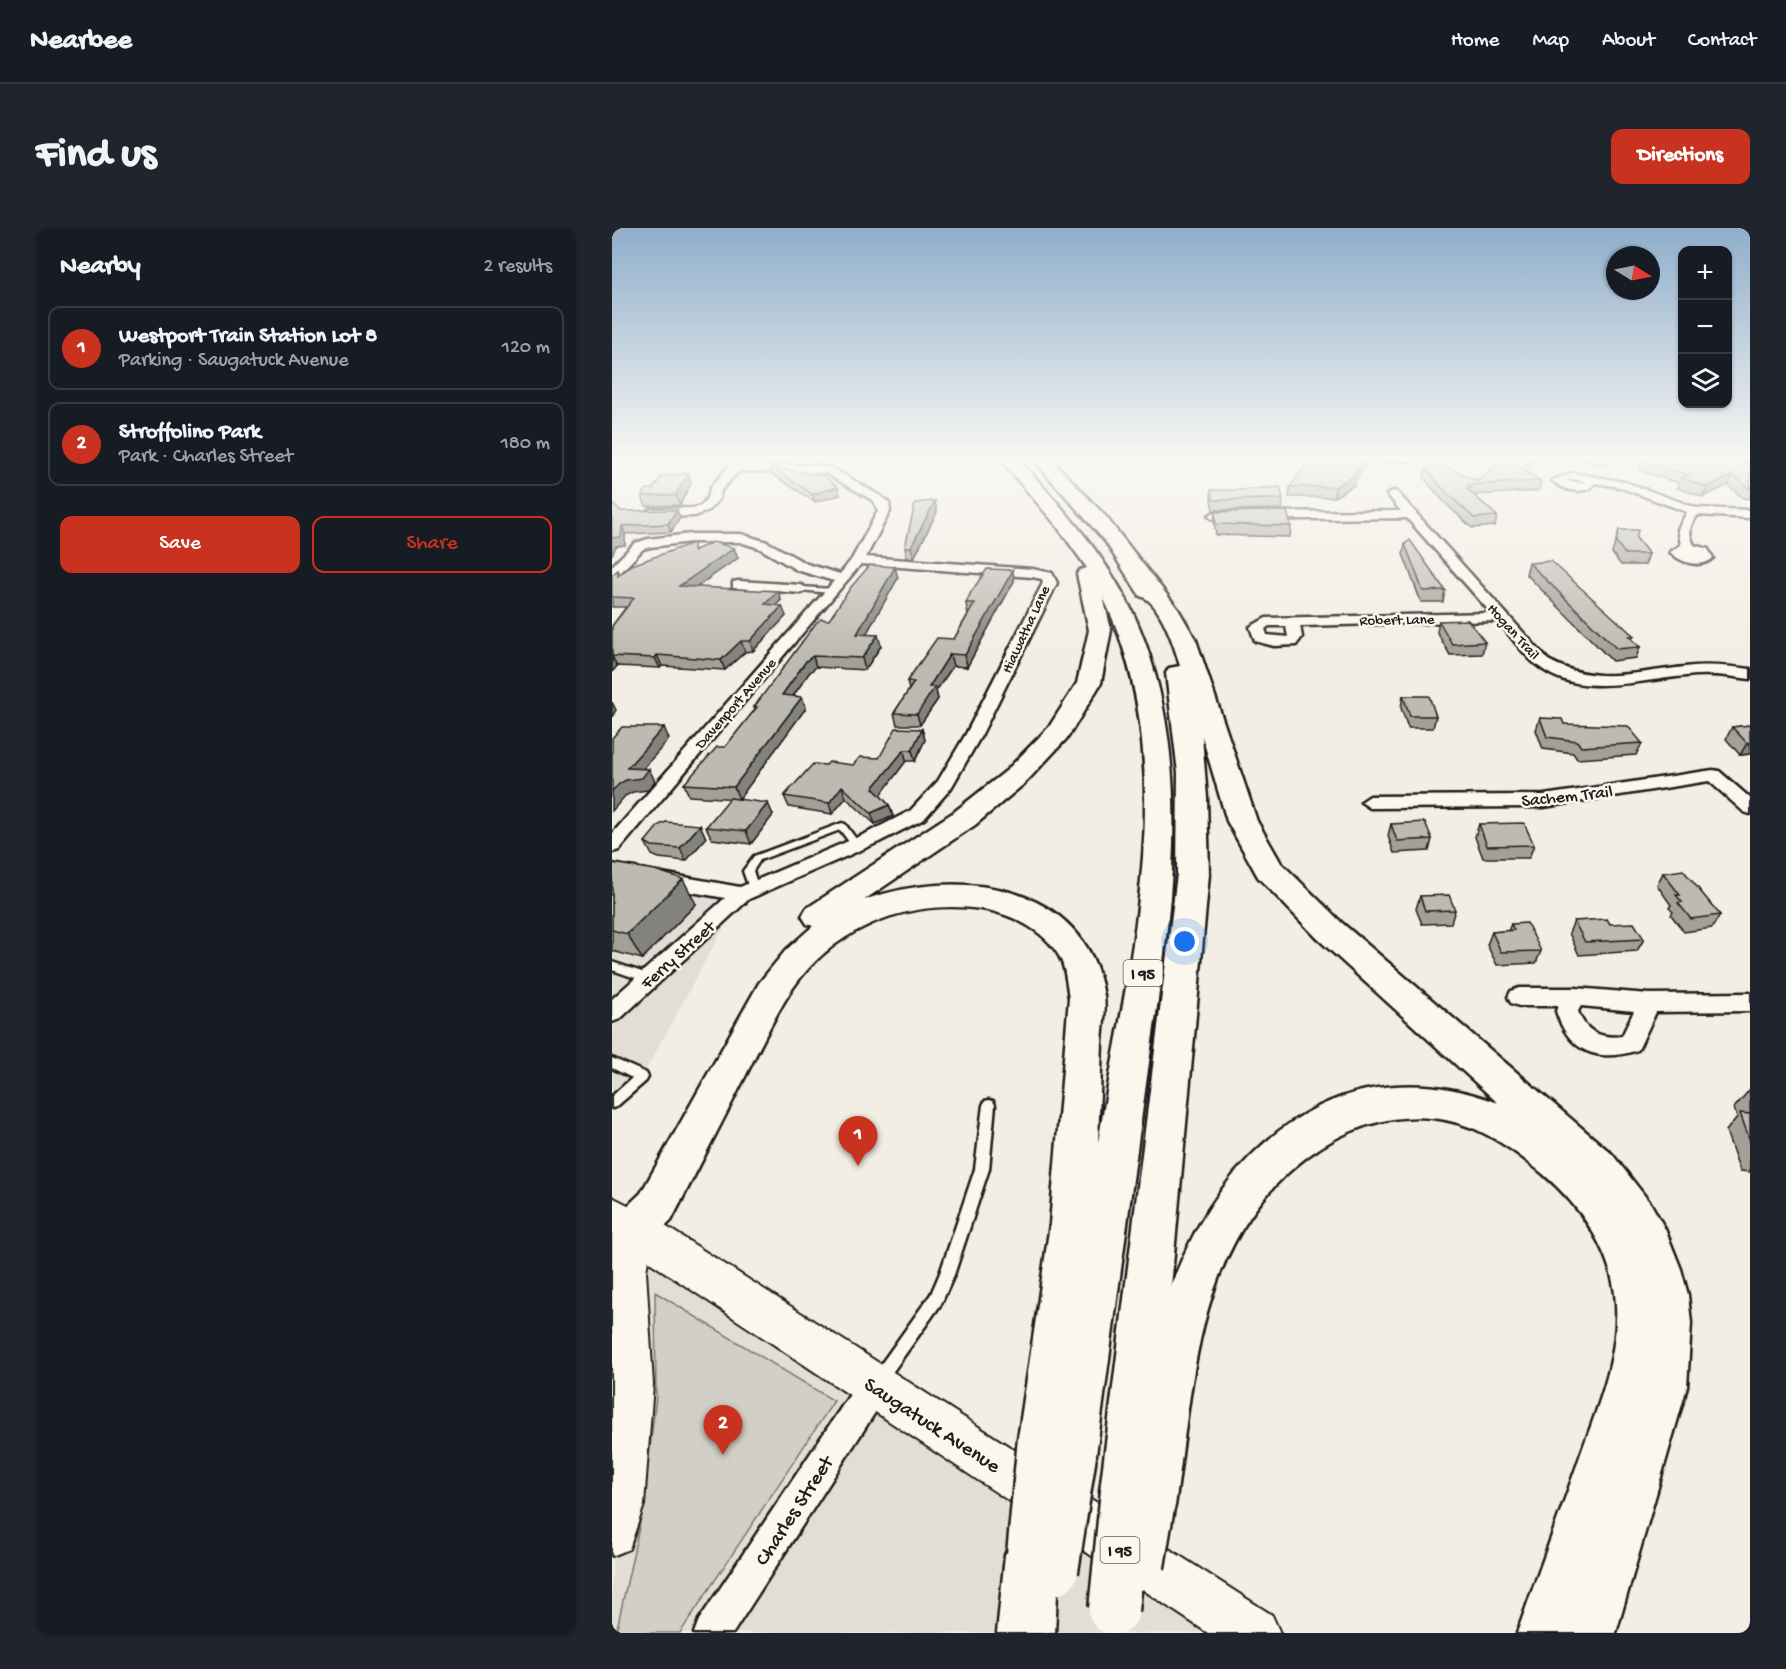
<!DOCTYPE html>
<html lang="en">
<head>
<meta charset="utf-8">
<style>
	body { margin:0; font-family:"Gochi Hand",sans-serif; background:#20242c; color:#f1f3f6 }
	.controls { position:absolute; right:18px; top:18px; display:grid; overflow:hidden; border-radius:12px; box-shadow:0 2px 4px #0004 }
	.controls button { width:54px; height:54px; display:grid; place-items:center; padding:0; border:0; border-bottom:2px solid #363941; background:#171b24; color:#f1f3f6; font:30px sans-serif }
	.compass { position:absolute; left:994px; top:18px; width:54px; height:54px; border-radius:50%; background:#171b24; box-shadow:0 2px 4px #0004; rotate:100deg }
	.you { position:absolute; left:573px; top:714px; width:21px; height:21px; margin:-15px; border:4px solid #fff; border-radius:50%; background:#1a73e8; box-shadow:0 0 0 9px #1a73e833 }
	.badge { display:grid; place-items:center; width:39px; height:39px; border-radius:50%; background:#c8321e; color:#fff; font-size:20px; font-weight:700 }
	.pin { position:absolute; translate:-50% -50px; filter:drop-shadow(0 2px 3px #0008) }
	.pin::after { content:''; position:absolute; top:32px; width:21px; height:18px; background:inherit; clip-path:polygon(0 0,100% 0,50% 100%) }
	.list { margin:0; padding:0; list-style:none }
	h2 { display:flex; justify-content:space-between; align-items:center; height:78px; margin:0; padding:0 24px; font-size:26px }
	h2 small { font-size:20px; font-weight:400; color:#9ea1a6 }
	.list li { display:grid; grid-template-columns:39px 1fr auto; gap:18px; align-items:center; box-sizing:border-box; height:84px; margin:0 12px 12px; padding:0 12px; border:2px solid #363941; border-radius:12px }
	.list b { display:block; font-size:22px; white-space:nowrap }
	.list p { margin:0; font-size:20px; white-space:nowrap; color:#9ea1a6 }
	.list em { font-size:20px; font-style:normal; color:#9ea1a6 }
	.actions { display:flex; gap:12px; padding:18px 24px }
	.actions a { flex:1; padding:14px 0; border:2px solid #c8321e; border-radius:12px; text-align:center; font-size:21px; color:#c8321e }
	.actions .main { background:#c8321e; color:#fff }
	.icon { flex:none; width:33px; height:33px; fill:none; stroke:currentColor; stroke-width:2; stroke-linecap:round; stroke-linejoin:round }
	.map { position:relative; flex:none; width:1138px; height:1405px; overflow:hidden; border-radius:12px }
	header { display:flex; align-items:center; gap:36px; box-sizing:border-box; height:84px; padding:0 30px; background:#171b24; border-bottom:2px solid #363941 }
	header strong { font-size:28px }
	nav { display:flex; gap:33px; margin-inline-start:auto; font-size:21px }
	.intro { display:flex; align-items:center; justify-content:space-between; box-sizing:border-box; height:144px; padding:0 36px }
	h1 { margin:0; font-size:42px }
	.button { padding:15px 27px; border-radius:12px; background:#c8321e; color:#fff; font-size:21px; font-weight:700 }
	main { display:flex; gap:36px; padding:0 36px }
	aside { flex:1; background:#171b24; border-radius:12px; box-shadow:0 2px 4px #0004 }
	.map>svg:first-child { display:block }
</style>
</head>
<body>
<header>
<strong>Nearbee</strong>
<nav><a>Home</a><a>Map</a><a>About</a><a>Contact</a></nav>
</header>
<div class="intro"><h1>Find us</h1><a class="button">Directions</a></div>
<main>
<aside>
<h2>Nearby<small>2 results</small></h2>
<ul class="list">
<li><span class="badge">1</span><div><b>Westport Train Station Lot 8</b><p>Parking · Saugatuck Avenue</p></div><em>120 m</em></li>
<li><span class="badge">2</span><div><b>Stroffolino Park</b><p>Park · Charles Street</p></div><em>180 m</em></li>
</ul>
<div class="actions"><a class="main">Save</a><a>Share</a></div>
</aside>
<div class="map">
<svg width="1138" height="1405" viewBox="0 0 1138 1405">
	<rect width="100%" height="100%" fill="#f2eee4"/>
	<filter id="ink" filterUnits="userSpaceOnUse"><feTurbulence type="fractalNoise" baseFrequency=".0167" numOctaves="2"/><feDisplacementMap in="SourceGraphic" scale="12" xChannelSelector="R" yChannelSelector="G"/><feConvolveMatrix kernelMatrix="1 2 1 2 8 2 1 2 1" color-interpolation-filters="sRGB"/></filter>
	<g filter="url(#ink)">
		<!-- built -->
		<g fill="#e2ded5">
			<polygon points="0,643 130,666 30,849 0,875"/>
			<polygon points="0,987 642,1405 0,1405"/>
		</g>
		<!-- green -->
		<polygon fill="#d2cfc6" stroke="#777671" stroke-width="1.5" points="43,1064 222,1173 68,1405 4,1405 31,1281 44,1169"/>
		<g fill="none" stroke-linecap="round" stroke-linejoin="round">
			<defs>
				<g id="service">
					<polygon points="189,359 220,361 223,363 220,365 187,362 187,360"/>
					<polygon points="230,595 233,596 247,615 249,617 247,619 241,619 228,602 148,632 141,643 147,661 142,664 138,663 131,643 142,628"/>
					<polygon points="0,734 42,748 44,751 42,754 38,755 0,742"/>
					<polygon points="0,830 34,845 36,849 34,853 4,879 0,880 0,868 20,850 0,840"/>
					<polygon points="377,872 381,873 383,877 377,941 342,1047 329,1076 272,1156 267,1159 262,1156 259,1151 262,1146 319,1066 328,1045 363,941 371,877 373,873"/>
				</g>
				<g id="minor">
					<polygon points="124,230 135,230 131,237 206,237 222,241 270,269 277,275 278,283 254,329 420,341 440,345 445,355 370,506 339,560 312,591 267,614 137,671 8,791 0,794 0,771 113,670 0,650 0,636 128,659 253,606 298,583 326,553 354,506 431,355 430,351 420,349 249,336 7,622 0,624 0,606 222,353 185,342 147,320 128,314 79,314 38,319 31,321 8,345 0,345 0,338 23,315 36,311 79,306 129,306 155,314 195,336 228,346 240,331 266,283 262,273 214,245 127,243 109,262 107,271 97,282 83,288 38,289 32,285 38,281 81,280 89,278 95,270 99,259"/>
					<polygon points="757,230 807,230 802,233 762,233"/>
					<path d="M961 245 1013 254 1085 280 1138 282V290L1086 287C1077 297 1076 305 1082 317L1096 321 1101 330C1089 341 1069 335 1058 324L1069 317 1066 301 1075 284 1007 259 983 255C975 268 950 263 940 252ZM961 251 971 253 972 255 954 253Z"/>
					<path d="M781 263 785 264 936 432C983 458 1023 444 1073 439 1095 436 1116 438 1138 441V451C1117 448 1095 445 1074 448 1027 452 967 471 926 438 911 427 899 408 886 393L688 398 690 409 684 417 662 418 643 413 638 399 654 390 879 385 795 290 602 292 596 288 602 284 789 283 775 266ZM657 398H674L676 409 655 407 653 401Z"/>
					<polygon points="126,353 189,357 196,361 189,365 121,360 121,354"/>
					<polygon points="1101,542 1107,543 1138,570 1138,586 1132,584 1097,553 932,579 758,580 749,574 758,568 932,567"/>
					<path d="M907 760H963L1037 766 1138 765V783L1044 784 1026 822C987 835 957 825 944 783L946 778H907L899 775 896 769 899 763ZM969 778 1022 783 1010 808C989 811 973 804 966 783Z"/>
					<polygon points="262,1143 273,1147 277,1158 273,1169 121,1405 82,1405 87,1392 251,1147"/>
				</g>
				<polygon id="tertiary" points="1129,230 1138,230 1138,235"/>
				<polygon id="secondary" points="0,969 36,987 660,1387 668,1405 596,1405 36,1033 34,1043 41,1156 32,1277 17,1321 0,1328"/>
				<g id="motorway">
					<path d="M387 230H405C456 285 508 343 533 414 587 564 551 725 531 878 515 994 500 1111 484 1227L477 1245 459 1252 441 1245 436 1234 431 1236 413 1229 406 1211 438 996 457 770C455 759 454 745 450 734 437 704 401 686 370 681 290 670 213 703 172 774 157 799 145 825 132 851 108 898 83 946 59 993L37 1014 22 1020 7 1014 0 1000 7 986 29 965 147 755 174 722 201 698 195 696 190 688 195 680 342 584 394 543 437 499 465 455 477 402 465 346 468 342 475 340 445 298ZM491 369C573 540 515 738 486 915 487 881 489 848 490 814 491 799 494 782 492 768 474 653 344 639 252 672L363 597 413 555 456 509 489 455 499 402Z"/>
					<path d="M420 230H438L494 289 566 381 584 412 645 593 669 635 730 695 1000 926 1039 976 1053 1001 1069 1041 1076 1067 1079 1095 1075 1159 1004 1405H905C925 1349 945 1293 965 1237 983 1185 1007 1133 1004 1076 1001 1024 969 978 930 945 909 928 888 912 863 901 777 865 689 916 640 986 581 1069 578 1181 563 1278L556 1297 537 1304 518 1297 515 1289 496 1281 488 1263 565 646 566 545 554 445 557 440 568 438C563 420 548 372 528 368L493 313ZM590 508 615 593 646 649 706 711 886 875C732 815 609 918 559 1059L597 646 595 570Z"/>
					<polygon points="420,1300 439,1308 447,1327 443,1405 385,1405 393,1327 401,1308"/>
				</g>
			</defs>
			<!-- service casing -->
			<use href="#service" stroke="#1c1c1c" stroke-width="5"/>
			<!-- minor casing -->
			<use href="#minor" stroke="#1c1c1c" stroke-width="5"/>
			<!-- tertiary casing -->
			<use href="#tertiary" stroke="#1c1c1c" stroke-width="4"/>
			<!-- secondary casing -->
			<use href="#secondary" stroke="#1c1c1c" stroke-width="4"/>
			<!-- motorway casing -->
			<use href="#motorway" stroke="#1c1c1c" stroke-width="5"/>
			<!-- service -->
			<use href="#service" fill="#fbf7ec" fill-rule="evenodd"/>
			<!-- minor -->
			<use href="#minor" fill="#fbf7ec" fill-rule="evenodd"/>
			<!-- tertiary -->
			<use href="#tertiary" fill="#fbf7ec" fill-rule="evenodd"/>
			<!-- secondary -->
			<use href="#secondary" fill="#fbf7ec" fill-rule="evenodd"/>
			<!-- motorway -->
			<use href="#motorway" fill="#fbf7ec" fill-rule="evenodd"/>
			<defs>
				<g id="motorway-bridge">
					<polyline points="420,1327 431,1211"/>
					<polyline points="527,1337 537,1278"/>
					<polyline points="441,1342 459,1227"/>
					<polyline points="502,1382 514,1263"/>
				</g>
			</defs>
			<!-- motorway-bridge casing -->
			<use href="#motorway-bridge" stroke="#1c1c1c" stroke-width="55" stroke-linecap="butt"/>
			<!-- motorway-bridge -->
			<use href="#motorway-bridge" stroke="#fbf7ec" stroke-width="50"/>
		</g>
		<!-- wall -->
		<g fill="#a3a098" stroke="#1c1c1c" stroke-width="1.5">
			<polygon points="891,230 922,230 920,238 914,244 929,253 926,263 862,267 885,288 883,298 860,300 831,273 812,250 814,241 866,253"/>
			<polygon points="963,230 997,230 994,238 963,232"/>
			<polygon points="1030,234 1138,238 1138,271 1131,270 1116,257 1091,269 1065,260 1067,255 1027,243"/>
			<polygon points="158,238 228,267 203,274 160,246"/>
			<polygon points="76,245 79,255 68,277 34,278 30,268"/>
			<polygon points="741,258 722,269 677,269 678,259"/>
			<polygon points="599,262 671,271 670,281 601,282 599,272"/>
			<polygon points="0,276 9,283 68,290 59,304 13,306 13,317 4,318 0,327"/>
			<polygon points="325,284 302,330 295,330 293,319"/>
			<polygon points="603,284 679,298 678,309 604,307 602,294"/>
			<polygon points="1007,302 1024,310 1037,326 1033,337 1009,337 1000,325"/>
			<polygon points="793,316 833,362 831,374 809,374 791,326"/>
			<polygon points="122,320 126,330 84,359 169,372 164,377 174,388 141,423 133,424 113,442 50,438 48,440 5,438 0,444 0,398 14,379 0,379 0,347 6,342 8,346 84,321"/>
			<polygon points="917,335 1022,408 1020,411 1028,419 1024,430 1000,433 914,346"/>
			<polygon points="401,342 402,353 355,439 341,438 324,463 326,471 308,497 285,497 282,485 297,462 295,453 342,411 356,386 354,375"/>
			<polygon points="286,350 254,406 269,418 253,442 204,439 197,445 181,468 190,469 194,480 127,571 77,568 72,556 113,519 143,482 142,479"/>
			<polygon points="827,393 873,414 870,426 838,427 825,404"/>
			<polygon points="791,468 824,488 821,500 796,500 789,480"/>
			<polygon points="928,490 952,496 1030,515 1024,527 965,531 961,525 931,521 924,502"/>
			<polygon points="1138,497 1138,526 1128,527 1114,511 1120,499"/>
			<polygon points="310,501 313,512 303,533 294,533 268,567 277,577 281,588 263,596 234,570 220,586 177,579 172,568 214,537 241,537 267,530"/>
			<polygon points="161,587 139,616 100,611 94,599"/>
			<polygon points="779,596 820,611 817,623 782,625 776,608"/>
			<polygon points="867,596 922,617 917,630 871,630 863,609"/>
			<polygon points="88,597 94,610 74,633 47,630 40,627 33,614"/>
			<polygon points="0,635 84,676 30,731 0,723"/>
			<polygon points="1051,645 1108,687 1100,700 1072,704 1059,687 1061,684 1057,680 1059,677 1045,657"/>
			<polygon points="808,668 843,682 839,695 810,696 804,681"/>
			<polygon points="962,693 998,696 1032,711 1025,723 967,727 957,705"/>
			<polygon points="899,696 929,723 924,735 885,737 875,717 880,704 896,703"/>
			<polygon points="1138,861 1138,944 1128,943 1114,903 1125,889 1122,880"/>
		</g>
		<!-- shaded-wall -->
		<g fill="#84827c" stroke="#1c1c1c" stroke-width="1.5">
			<polygon points="752,230 756,230 741,258 722,269 723,259"/>
			<polygon points="920,230 922,230 920,238 907,251 909,241"/>
			<polygon points="76,245 79,255 68,277 64,267"/>
			<polygon points="1121,247 1116,257 1091,269 1095,259"/>
			<polygon points="226,259 228,267 203,274 200,266"/>
			<polygon points="323,273 325,284 302,330 299,319"/>
			<polygon points="65,282 68,290 59,304 56,296"/>
			<polygon points="10,298 13,306 13,317 4,318 0,327 0,311"/>
			<polygon points="122,320 126,330 71,368 67,358"/>
			<polygon points="283,339 286,350 248,417 245,406"/>
			<polygon points="401,342 402,353 355,439 353,427"/>
			<polygon points="166,363 169,372 156,386 153,376"/>
			<polygon points="170,378 174,388 141,423 138,413"/>
			<polygon points="266,407 269,418 253,442 250,430"/>
			<polygon points="129,413 133,424 113,442 109,432"/>
			<polygon points="338,426 341,438 324,463 326,471 308,497 305,486 317,459"/>
			<polygon points="45,427 50,438 48,440 43,430"/>
			<polygon points="0,428 5,438 0,444"/>
			<polygon points="201,428 204,439 197,445 174,478 170,467 194,433"/>
			<polygon points="190,469 194,480 127,571 122,559"/>
			<polygon points="0,474 4,482 0,489"/>
			<polygon points="52,499 57,511 23,550 37,541 43,553 36,562 21,564 13,568 0,583 0,563 15,540"/>
			<polygon points="310,501 313,512 303,533 300,522"/>
			<polygon points="1138,514 1138,526 1128,527 1135,515"/>
			<polygon points="292,522 294,533 265,572 261,560"/>
			<polygon points="230,558 234,570 220,586 217,575"/>
			<polygon points="156,575 161,587 139,616 134,603"/>
			<polygon points="277,577 281,588 263,596 259,585"/>
			<polygon points="88,597 94,610 74,633 68,620"/>
			<polygon points="71,651 84,676 30,731 15,706"/>
		</g>
		<!-- building -->
		<g fill="#bdbab1" stroke="#1c1c1c" stroke-width="1.5">
			<polygon points="698,230 752,230 742,248 723,259 678,259"/>
			<polygon points="891,230 920,230 909,241 929,253 856,257 859,260 854,260 885,288 862,290 833,263 814,241 829,236 866,253"/>
			<polygon points="1044,230 1122,230 1136,236 1138,238 1138,260 1136,260 1121,247 1095,259 1069,250 1077,247 1030,234"/>
			<polygon points="158,238 211,248 226,259 200,266"/>
			<polygon points="76,245 64,267 30,268 35,261 41,261 50,248"/>
			<polygon points="668,259 671,271 601,272 599,262 629,262"/>
			<polygon points="323,273 299,319 293,319 303,275"/>
			<polygon points="0,276 9,283 65,282 56,296 10,298 9,309 0,310 0,311"/>
			<polygon points="675,283 679,298 604,296 603,284"/>
			<polygon points="1007,302 1026,302 1024,310 1037,326 1013,326 1004,314"/>
			<polygon points="798,312 833,362 811,363 793,316"/>
			<polygon points="101,314 122,320 67,358 166,363 153,376 170,378 138,413 129,413 109,432 45,427 43,430 0,428 0,398 22,370 0,369 0,347 6,342 6,348 20,337 81,315 81,323"/>
			<polygon points="939,333 1022,408 1017,408 1028,419 1005,421 917,335"/>
			<polygon points="258,337 283,339 245,406 266,407 250,430 201,428 194,433 170,467 190,469 122,559 72,556 105,519 113,519 145,479 142,479 204,395 209,391 217,392 239,359"/>
			<polygon points="375,341 401,342 353,427 338,426 317,459 323,459 305,486 282,485 302,454 295,453 325,410 342,411 363,375 354,375 359,364"/>
			<polygon points="856,392 873,414 840,416 827,393"/>
			<polygon points="791,468 817,468 824,488 798,488"/>
			<polygon points="928,490 950,491 952,496 1016,498 1030,515 969,519 965,513 935,509"/>
			<polygon points="1138,497 1138,514 1135,515 1120,499"/>
			<polygon points="10,499 52,499 15,540 37,541 30,550 14,552 7,556 0,563 0,510"/>
			<polygon points="284,500 310,501 300,522 292,522 261,560 277,577 259,585 230,558 217,575 172,568 201,536 214,537 217,534 241,537 248,529 267,530"/>
			<polygon points="118,570 156,575 134,603 94,599"/>
			<polygon points="54,594 88,597 68,620 40,618 33,614 47,597"/>
			<polygon points="813,594 820,611 785,613 779,596"/>
			<polygon points="912,595 922,617 875,618 867,596"/>
			<polygon points="0,635 43,642 71,651 15,706 0,702"/>
			<polygon points="1071,642 1108,687 1079,691 1066,675 1070,674 1064,667 1068,667 1051,645"/>
			<polygon points="837,667 843,682 813,683 808,668"/>
			<polygon points="995,691 998,696 1022,695 1032,711 973,714 962,693"/>
			<polygon points="915,695 929,723 889,724 880,704 902,702 899,696"/>
			<polygon points="1128,885 1138,886 1138,913"/>
		</g>
	</g>
	<!-- sky -->
	<linearGradient id="sky" x2="0" y2="1"><stop stop-color="#8faecb"/><stop offset="0.54" stop-color="#f9f7f3"/><stop offset="1" stop-color="#f9f7f3" stop-opacity="0"/></linearGradient>
	<rect width="1138" height="427" fill="url(#sky)"/>
	<g text-anchor="middle" stroke-width="5" stroke-linejoin="round" paint-order="stroke">
		<!-- far-street labels -->
		<g font-size="15" fill="#1c1c1c" stroke="#fbf7ec">
			<text transform="translate(785 391) rotate(-1)" y="5">Robert Lane</text>
			<text transform="translate(413 401) rotate(-65)" y="5">Hiawatha Lane</text>
			<text transform="translate(902 403) rotate(48)" y="5">Hogan Trail</text>
			<text transform="translate(123 475) rotate(-49)" y="5">Davenport Avenue</text>
		</g>
		<!-- shield labels -->
		<g fill="#fbf7ec" stroke="#5f5e5a" stroke-width="1.5">
			<rect x="511.5" y="732" width="39" height="26" rx="4.5"/>
			<rect x="488.5" y="1309" width="39" height="26" rx="4.5"/>
		</g>
		<g font-size="16" font-weight="bold" fill="#1c1c1c">
			<text x="531" y="751">I 95</text>
			<text x="508" y="1328">I 95</text>
		</g>
		<!-- street labels -->
		<g font-size="18" fill="#1c1c1c" stroke="#fbf7ec">
			<text transform="translate(955 567) rotate(-6)" y="6">Sachem Trail</text>
			<text transform="translate(65 726) rotate(-42)" y="6">Ferry Street</text>
		</g>
		<!-- near-street labels -->
		<g font-size="21" fill="#1c1c1c" stroke="#fbf7ec">
			<text transform="translate(321 1196) rotate(33)" y="7">Saugatuck Avenue</text>
			<text transform="translate(181 1282) rotate(-57)" y="7">Charles Street</text>
		</g>
	</g>
</svg>
<div class="controls">
<button>+</button>
<button>−</button>
<button><svg class="icon" aria-label="layers" viewBox="0 0 24 24"><path d="M12 4l9 5-9 5-9-5zM3 14l9 5 9-5"/></svg></button>
</div>
<svg class="compass" viewBox="-18 -18 36 36"><path d="M0-13l5 13h-10z" fill="#e53935"/><path d="M0 13l5-13h-10z" fill="#9ea1a6"/></svg>
<div class="you"></div>
<div class="pin badge" style="left:246px;top:938px">1</div>
<div class="pin badge" style="left:111px;top:1227px">2</div>
</div>
</main>
</body>
</html>
